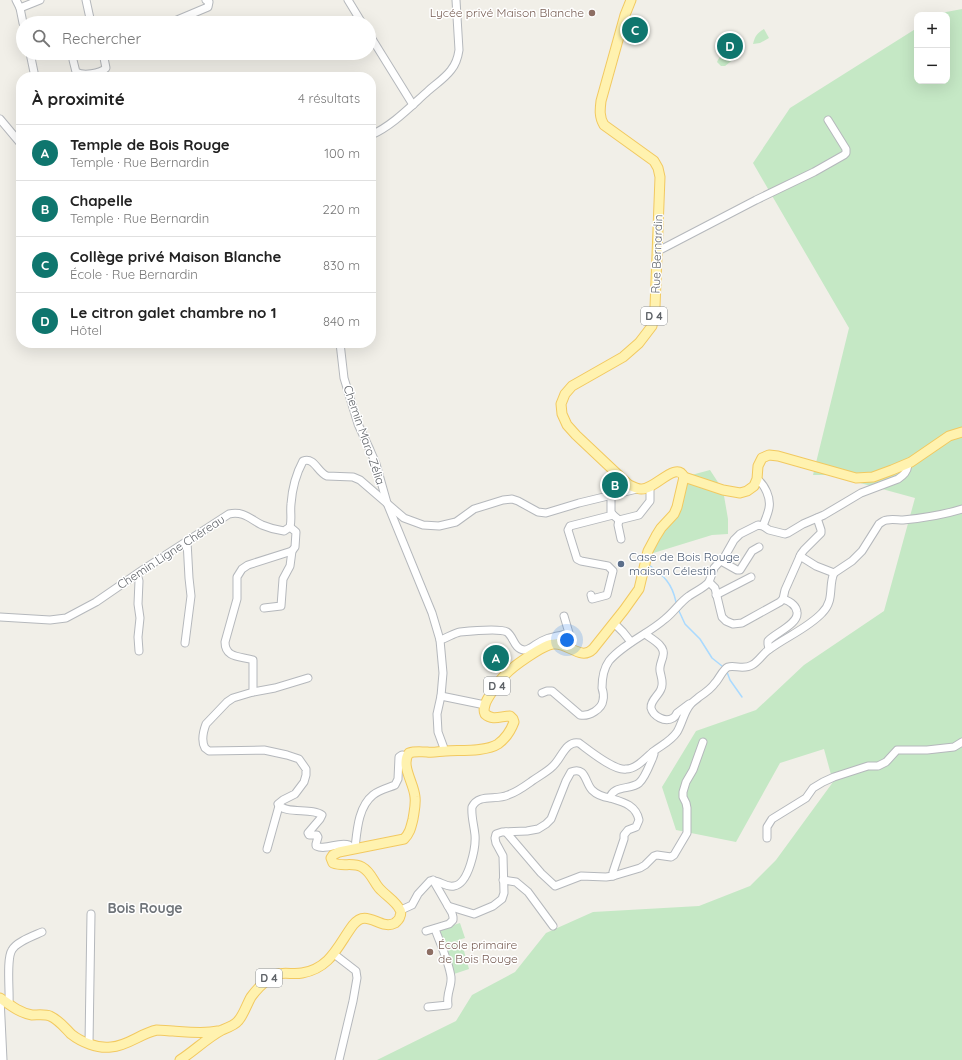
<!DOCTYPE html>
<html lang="fr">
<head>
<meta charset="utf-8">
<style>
	body { margin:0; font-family:Quicksand,sans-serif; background:#f6f6f6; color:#222 }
	.controls { position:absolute; right:12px; top:12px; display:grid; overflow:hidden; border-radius:8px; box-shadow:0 4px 16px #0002 }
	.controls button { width:36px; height:36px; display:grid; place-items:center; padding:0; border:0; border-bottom:1px solid #e0e0e0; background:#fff; color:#222; font:20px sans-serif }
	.you { position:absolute; left:567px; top:640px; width:14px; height:14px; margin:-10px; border:3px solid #fff; border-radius:50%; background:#1a73e8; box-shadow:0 0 0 6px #1a73e833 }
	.badge { display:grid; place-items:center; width:26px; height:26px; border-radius:50%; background:#0f766e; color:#fff; font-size:13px; font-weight:700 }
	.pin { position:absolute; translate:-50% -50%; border:2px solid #fff; box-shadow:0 1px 4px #0006 }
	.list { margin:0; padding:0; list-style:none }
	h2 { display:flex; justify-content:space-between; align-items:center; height:52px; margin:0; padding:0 16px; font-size:17px }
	h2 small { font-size:13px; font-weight:400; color:#767676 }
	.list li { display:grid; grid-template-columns:26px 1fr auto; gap:12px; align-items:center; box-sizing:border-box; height:56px; padding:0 16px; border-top:1px solid #e0e0e0 }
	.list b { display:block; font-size:15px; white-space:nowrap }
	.list p { margin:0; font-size:13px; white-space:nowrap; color:#767676 }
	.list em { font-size:13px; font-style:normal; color:#767676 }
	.icon { flex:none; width:22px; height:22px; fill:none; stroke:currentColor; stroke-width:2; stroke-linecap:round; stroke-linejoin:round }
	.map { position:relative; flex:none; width:962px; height:1060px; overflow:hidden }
	.search { position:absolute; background:#fff; box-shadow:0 4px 16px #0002; left:16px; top:16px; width:360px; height:44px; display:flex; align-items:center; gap:10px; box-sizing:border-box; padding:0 14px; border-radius:22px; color:#767676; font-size:15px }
	.panel { position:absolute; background:#fff; box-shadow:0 4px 16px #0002; left:16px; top:72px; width:360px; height:276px; border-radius:16px }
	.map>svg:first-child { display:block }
</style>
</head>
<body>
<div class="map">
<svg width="962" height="1060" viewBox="0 0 962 1060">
	<rect width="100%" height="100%" fill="#f1efe8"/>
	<!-- green -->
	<g fill="#c5e8c5">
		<polygon points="962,9 962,1060 377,1060 456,1021 472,995 515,972 546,933 593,912 699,906 750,886 776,860 833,782 824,749 780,763 736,842 676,830 662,787 696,731 756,710 804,665 884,611 915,498 831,475 813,475 849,328 753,163 790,108 917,28 917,81 947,81 947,15 938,15 941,13"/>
		<path d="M764 29 769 38 760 43 753 44C755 36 757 33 764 29Z"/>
		<path d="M743 48 740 55 734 59 725 66H721L717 62C720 55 726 51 733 49L739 51Z"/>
		<polygon points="710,470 723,490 728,519 728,534 712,535 647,555 674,513 684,477"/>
		<polygon points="460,923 465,938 442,945 438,930"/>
		<polygon points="461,940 469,969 451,975 443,945"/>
	</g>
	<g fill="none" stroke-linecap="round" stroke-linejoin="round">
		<!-- stream -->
		<g stroke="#aadaff" stroke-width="1.5">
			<path d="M649 565C664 576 672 583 676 602"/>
			<polyline points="679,611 685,624 700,639 712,658 722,666"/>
			<polyline points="727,672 730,680 742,697"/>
		</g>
		<defs>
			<g id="minor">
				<polyline points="16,0 20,8 23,23"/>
				<polyline points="86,0 91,23"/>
				<polyline points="348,0 362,23"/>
				<polyline points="20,8 40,0"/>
				<polyline points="170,23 208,7 209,2 206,0"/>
				<polyline points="369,34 413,105"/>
				<polyline points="30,53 35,77"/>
				<path d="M73 60 76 72C83 76 100 74 106 68L103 53"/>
				<polyline points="0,119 21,144"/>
				<path d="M371 135C392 126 411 106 428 91 436 84 445 78 451 70 456 64 458 57 459 50L456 0"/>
				<polyline points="658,251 756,200 814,172 844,155 846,153 846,149 828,120"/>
				<polyline points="340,343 344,378 358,424 370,450 376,464 387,503 432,613 440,640 443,673 441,696 437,714 438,732 445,751"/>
				<path d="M757 479C765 485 771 498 769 508 768 514 765 520 763 526"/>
				<polyline points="613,515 619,520 639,515 650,501 650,487"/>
				<polyline points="619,520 618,525 621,539"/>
				<path d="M290 527 296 532 295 547 292 551 248 565 242 569 237 577V599L225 642C225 659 242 656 253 660V692L233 698 227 702 206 724C203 732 201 741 205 748L209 751 264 750 287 755 299 759 306 769V775L304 782 295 794 283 800 278 804C285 815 312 807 322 815L320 819 308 833 309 835H317L318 837 316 844V846C327 851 338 841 349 845L350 849"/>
				<polyline points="800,556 816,566 834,573"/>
				<polyline points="721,561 737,570 740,570 752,551 759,547"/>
				<polyline points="137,574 139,581 138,604 140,618 138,637 139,651"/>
				<polyline points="591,595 592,599 607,595 613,571 608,566 581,561 577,559 568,530 570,526 613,515 611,512 611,496"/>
				<polyline points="716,595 751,577"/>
				<polyline points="783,599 785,590 801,554 804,550 821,533 821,530 817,518"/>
				<polyline points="264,608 281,606 283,579 290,566 292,551"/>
				<path d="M0 617 50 620 66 618 96 602 144 569 229 514C244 511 250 519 262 525 269 528 277 530 284 531L290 527C292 519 290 512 291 504 292 490 296 474 303 461 315 457 317 472 327 476L353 477 360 480 404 518 423 525 439 526 456 522 474 509 503 500 512 499 518 501 538 512 546 513 579 503 637 489"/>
				<polyline points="614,623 623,632 631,642"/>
				<path d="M645 634C652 639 666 646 663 656 662 661 659 666 660 671 661 677 664 683 661 689 659 695 650 701 651 708 653 716 665 723 673 718 675 717 676 715 677 713 681 710 685 707 689 704"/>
				<path d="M440 640C447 638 454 633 460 632 470 631 500 628 507 632 514 637 514 649 524 650 528 650 532 647 535 645 547 637 553 637 567 634L569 633 564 616"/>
				<polyline points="185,643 191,596 189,578 187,541"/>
				<path d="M769 649 768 644V641C775 633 799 624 797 612 796 605 789 601 783 599L780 602 742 623 733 624 726 621 722 617 721 613 715 588 709 582 714 568 725 556 734 540 740 534 758 525 763 526 769 530 785 534 788 533 803 524 824 515 861 493 898 479C904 475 907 472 908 465V463"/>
				<polyline points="253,692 275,688 308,678"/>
				<path d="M542 693 547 691H552L580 715C589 717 602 709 603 700 604 696 603 691 602 688 602 679 604 668 609 661 623 644 648 634 665 619 674 612 680 602 689 596 696 591 704 588 709 582"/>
				<polyline points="441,696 485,705"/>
				<path d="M610 798C623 802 636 805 639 820L636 827 628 830 624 835V839L613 872V876"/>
				<polyline points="506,832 541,873 555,886 581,876 606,877 613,876 640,868 645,865 654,856 657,855 671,857 674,855 687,833 687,808 686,803 683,797 683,792 686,782 693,770 703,742"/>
				<polyline points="767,838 767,827 772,819 806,798 813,788 823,782 834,777 868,766 878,766 886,762 897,750 927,750 954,747 962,742"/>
				<path d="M355 848C357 831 358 807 373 795 379 790 388 788 395 785L398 779 399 757 402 755 407 756"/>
				<polyline points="267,849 279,806"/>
				<polyline points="503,880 516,882 528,892 553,926"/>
				<path d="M448 906 474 914 493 906 502 899 504 893 503 856 496 843 495 838 496 834 502 832 527 831 538 829 546 824 551 819 566 781 571 772C586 766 585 783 592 790 597 795 603 797 610 798 613 785 631 790 639 783 645 778 650 764 653 757L654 754 653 752"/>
				<path d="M401 910 412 905 418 894 430 881C439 879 445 888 454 886 469 884 476 847 475 835 474 825 471 816 472 807 479 793 496 801 508 795 517 792 525 786 532 781 539 776 547 772 553 766 561 759 566 740 579 743 590 751 614 771 626 769 637 769 646 757 654 751 662 745 671 741 677 732 682 724 684 712 690 705 692 702 696 700 699 697 705 693 711 689 715 683 719 679 723 669 728 667 735 665 744 670 752 665 758 662 762 655 767 651 785 637 807 629 822 613 835 600 828 586 834 573L852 561 862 551 879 524C882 522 884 520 887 520 892 519 898 520 903 520 923 518 943 515 962 509"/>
				<polyline points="426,931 449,924 453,920 453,917 452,913 433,880"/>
				<polyline points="334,954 356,971 357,978 353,1001 339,1060"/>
				<polyline points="0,998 3,1060"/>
				<path d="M9 1004C10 992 6 959 12 950 16 942 33 936 42 932"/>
				<path d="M428 1007 448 1005C446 993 452 987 451 977 449 962 440 943 435 929"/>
				<polyline points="89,1044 91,914"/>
			</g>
			<g id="major">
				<path d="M631 0 625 15 601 101C600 109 599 117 604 125L654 161 658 168 660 177 655 307 652 326 639 343 623 357 572 386 565 394 561 404 562 414 567 425 576 435 629 485C632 486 637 489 641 489 655 490 676 460 684 477"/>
				<polyline points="684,477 723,490 740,493 747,491 754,486 757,479 758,466 762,458 769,455 778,456 856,478 873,477 892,470 911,462 949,436 962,432"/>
				<path d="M0 998C10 1005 20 1013 32 1015 38 1015 45 1014 50 1016 59 1020 65 1028 71 1034 81 1042 98 1049 111 1047 128 1046 141 1033 157 1030 162 1030 168 1031 173 1031 187 1032 204 1034 218 1031"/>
				<path d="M180 1060C194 1051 207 1038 222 1030 227 1028 235 1025 238 1021 243 1016 247 1004 251 997 256 990 263 983 270 978 279 970 291 975 302 973 331 968 338 945 353 925 367 907 380 931 395 923 397 921 400 919 400 916 401 914 401 911 400 910 397 902 385 895 379 888 373 881 371 872 362 867 353 862 343 867 333 863L331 858 333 855 339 852 404 839C410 833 411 827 413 819 414 812 416 805 415 797 414 783 400 765 409 753 415 751 421 752 427 752 434 753 440 751 446 751 459 750 486 752 498 744 505 739 511 730 514 722L513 719 510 716C501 716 493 721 485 714 484 712 484 708 485 705 486 699 500 680 505 675 512 667 544 644 554 644 569 643 581 661 593 649L624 610 639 589 648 551 656 536 661 528 674 514 677 507 684 477"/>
			</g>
		</defs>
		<!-- minor casing -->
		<use href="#minor" stroke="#b5b8bc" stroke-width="9"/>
		<!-- major casing -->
		<use href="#major" stroke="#f2c960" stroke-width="11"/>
		<!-- minor -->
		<use href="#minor" stroke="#fff" stroke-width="7"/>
		<!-- major -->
		<use href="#major" stroke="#fff2af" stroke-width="9"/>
	</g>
	<!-- markers -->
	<g fill="#8d6e63" stroke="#fff" stroke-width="1.5">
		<circle cx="592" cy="13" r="4"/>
		<circle cx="430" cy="952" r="4"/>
	</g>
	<circle fill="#5c6f8a" stroke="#fff" stroke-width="1.5" cx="621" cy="564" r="4"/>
	<g text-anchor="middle" stroke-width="3" stroke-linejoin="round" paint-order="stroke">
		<!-- shield labels -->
		<g fill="#fff" stroke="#8f9295" stroke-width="1">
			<rect x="641" y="307" width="26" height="18" rx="3"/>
			<rect x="484" y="677" width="26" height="18" rx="3"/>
			<rect x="256" y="969" width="26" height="18" rx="3"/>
		</g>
		<g font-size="11" font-weight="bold" fill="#5f6368">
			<text x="654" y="320">D 4</text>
			<text x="497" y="690">D 4</text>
			<text x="269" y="982">D 4</text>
		</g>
		<!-- education labels -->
		<g font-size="12" fill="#785e54" stroke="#fff" text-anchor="end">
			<text x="584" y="17">Lycée privé Maison Blanche</text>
			<text x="438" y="949" text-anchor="start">École primaire<tspan x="438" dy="14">de Bois Rouge</tspan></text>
		</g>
		<!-- street labels -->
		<g font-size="12" fill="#5f6368" stroke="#fff">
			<text transform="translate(657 254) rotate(-88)" y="4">Rue Bernardin</text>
			<text transform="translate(364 435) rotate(71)" y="4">Chemin Maro Zélia</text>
			<text transform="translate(171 552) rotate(-33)" y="4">Chemin Ligne Chéreau</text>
		</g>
		<!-- service labels -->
		<g font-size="12" fill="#4e5e75" stroke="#fff" text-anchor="start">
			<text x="629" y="561">Case de Bois Rouge<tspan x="629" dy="14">maison Célestin</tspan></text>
		</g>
		<!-- quarter labels -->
		<g font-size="14" font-weight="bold" fill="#70757a" stroke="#fff">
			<text x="145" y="913">Bois Rouge</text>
		</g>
	</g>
</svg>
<div class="controls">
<button>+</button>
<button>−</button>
</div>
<div class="you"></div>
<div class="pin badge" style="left:496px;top:658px">A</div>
<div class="pin badge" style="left:615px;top:485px">B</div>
<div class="pin badge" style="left:635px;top:30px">C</div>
<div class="pin badge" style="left:730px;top:46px">D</div>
<div class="search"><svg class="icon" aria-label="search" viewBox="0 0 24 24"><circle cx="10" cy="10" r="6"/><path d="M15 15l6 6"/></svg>Rechercher</div>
<section class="panel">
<h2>À proximité<small>4 résultats</small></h2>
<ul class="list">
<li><span class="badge">A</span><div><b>Temple de Bois Rouge</b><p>Temple · Rue Bernardin</p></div><em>100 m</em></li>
<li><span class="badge">B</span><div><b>Chapelle</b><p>Temple · Rue Bernardin</p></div><em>220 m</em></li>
<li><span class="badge">C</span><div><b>Collège privé Maison Blanche</b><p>École · Rue Bernardin</p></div><em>830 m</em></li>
<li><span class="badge">D</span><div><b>Le citron galet chambre no 1</b><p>Hôtel</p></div><em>840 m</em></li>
</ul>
</section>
</div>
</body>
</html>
